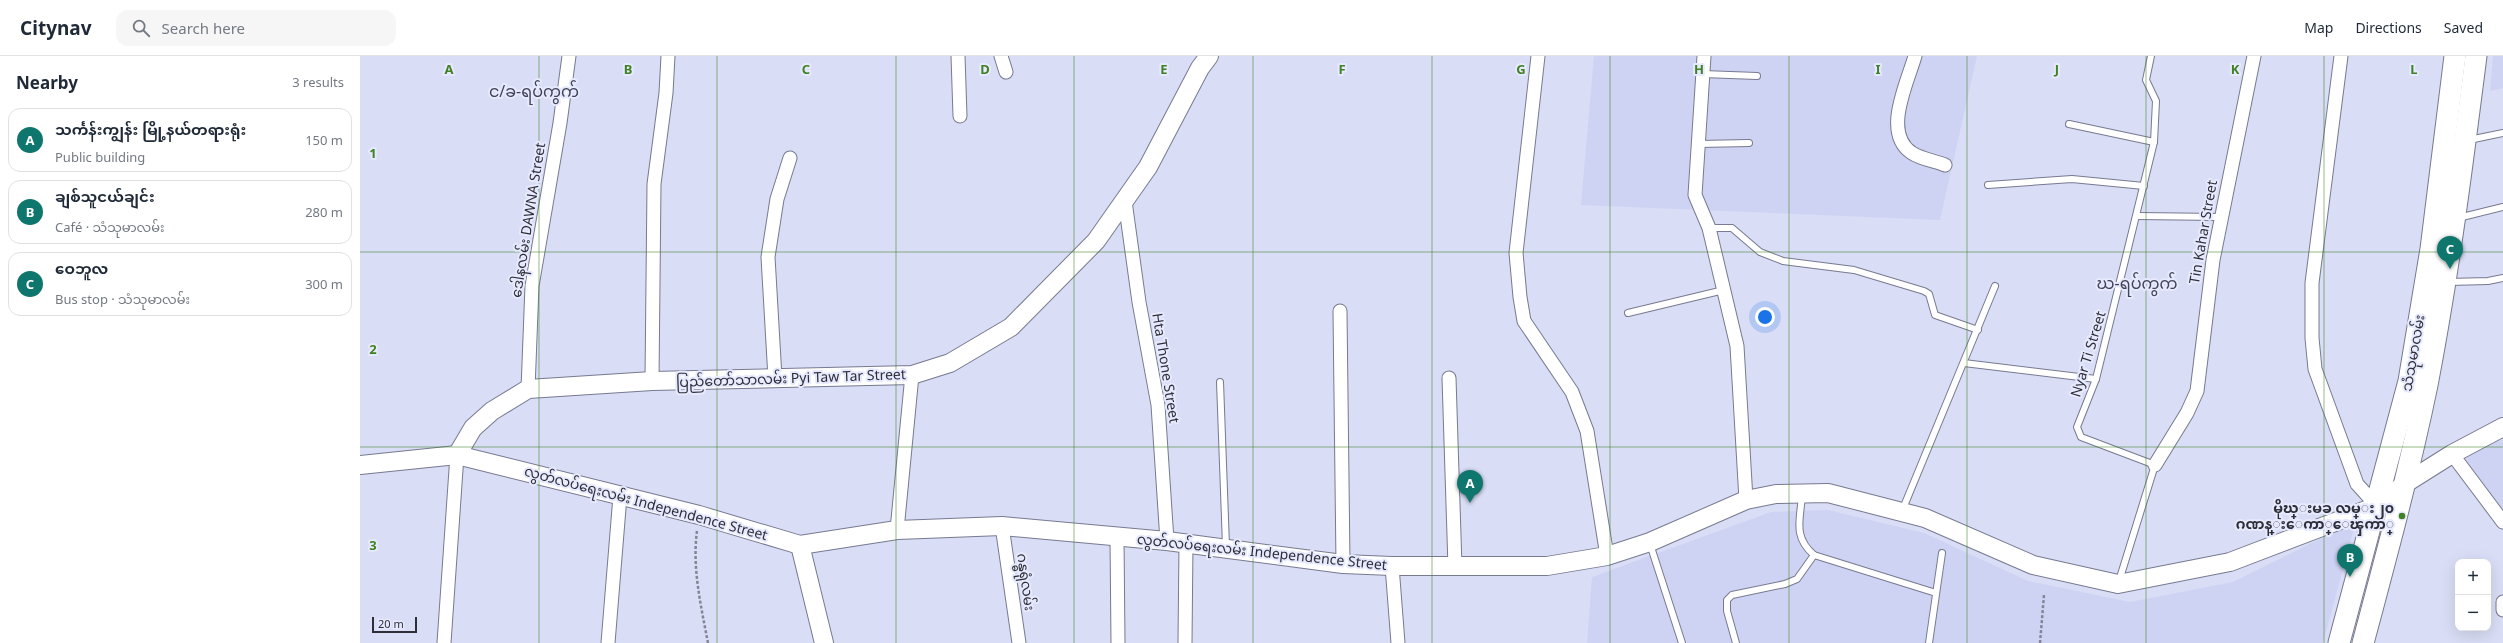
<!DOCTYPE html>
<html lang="en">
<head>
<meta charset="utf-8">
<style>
	body { margin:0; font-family:"Noto Sans","Noto Sans Myanmar",sans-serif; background:#f6f6f7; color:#1f2937 }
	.controls { position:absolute; right:12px; bottom:12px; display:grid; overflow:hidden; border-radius:8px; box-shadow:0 4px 16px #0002 }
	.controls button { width:36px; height:36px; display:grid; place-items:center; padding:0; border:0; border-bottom:1px solid #e0e1e3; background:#fff; color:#1f2937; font:20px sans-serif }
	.scale { position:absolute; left:12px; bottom:10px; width:45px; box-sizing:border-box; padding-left:4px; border:2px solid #2d2e37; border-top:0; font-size:11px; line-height:14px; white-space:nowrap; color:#2d2e37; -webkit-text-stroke:3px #e7eafe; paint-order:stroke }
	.you { position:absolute; left:1405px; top:261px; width:14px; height:14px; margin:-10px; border:3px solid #fff; border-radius:50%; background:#1a73e8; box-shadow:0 0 0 6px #1a73e833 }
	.badge { display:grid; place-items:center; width:26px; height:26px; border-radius:50%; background:#0f766e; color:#fff; font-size:13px; font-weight:700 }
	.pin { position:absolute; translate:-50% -33px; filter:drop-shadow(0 1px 2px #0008) }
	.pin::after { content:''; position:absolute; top:21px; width:14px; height:12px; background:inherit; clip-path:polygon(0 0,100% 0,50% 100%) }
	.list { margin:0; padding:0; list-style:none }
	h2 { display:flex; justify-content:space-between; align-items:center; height:52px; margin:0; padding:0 16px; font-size:17px }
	h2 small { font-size:13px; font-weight:400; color:#747a83 }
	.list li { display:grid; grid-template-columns:26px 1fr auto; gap:12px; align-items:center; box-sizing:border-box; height:64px; margin:0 8px 8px; padding:0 8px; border:1px solid #e0e1e3; border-radius:12px }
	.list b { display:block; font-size:15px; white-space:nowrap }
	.list p { margin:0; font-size:13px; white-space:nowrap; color:#747a83 }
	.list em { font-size:13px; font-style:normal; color:#747a83 }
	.icon { flex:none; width:22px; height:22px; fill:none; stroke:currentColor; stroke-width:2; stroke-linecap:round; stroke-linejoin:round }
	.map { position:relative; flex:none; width:2143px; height:587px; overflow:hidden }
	header { display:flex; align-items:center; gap:24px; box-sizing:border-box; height:56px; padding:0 20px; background:#fff; border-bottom:1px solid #e0e1e3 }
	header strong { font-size:19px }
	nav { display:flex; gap:22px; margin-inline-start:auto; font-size:14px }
	.search { width:280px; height:36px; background:#f6f6f7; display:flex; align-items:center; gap:10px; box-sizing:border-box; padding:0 14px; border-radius:12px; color:#747a83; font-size:15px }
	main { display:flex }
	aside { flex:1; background:#fff }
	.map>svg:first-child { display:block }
</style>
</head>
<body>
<header>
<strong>Citynav</strong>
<div class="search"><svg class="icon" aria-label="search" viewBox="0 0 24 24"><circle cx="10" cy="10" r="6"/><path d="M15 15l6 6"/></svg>Search here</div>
<nav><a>Map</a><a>Directions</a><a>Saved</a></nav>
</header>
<main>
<aside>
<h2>Nearby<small>3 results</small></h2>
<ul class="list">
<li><span class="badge">A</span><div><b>သင်္ကန်းကျွန်း မြို့နယ်တရားရုံး</b><p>Public building</p></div><em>150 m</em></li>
<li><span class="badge">B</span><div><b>ချစ်သူငယ်ချင်း</b><p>Café · သံသုမာလမ်း</p></div><em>280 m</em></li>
<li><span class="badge">C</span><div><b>ဝေဘူလ</b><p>Bus stop · သံသုမာလမ်း</p></div><em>300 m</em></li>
</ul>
</aside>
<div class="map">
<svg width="2143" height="587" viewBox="0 0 2143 587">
	<rect width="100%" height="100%" fill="#d9ddf5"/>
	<!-- built -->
	<g fill="#cfd3f3">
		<polygon points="1234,0 1617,0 1580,164 1221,149"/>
		<polygon points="2133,0 2143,0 2143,32 2130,35"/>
		<polygon points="2143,383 2143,453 2104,402"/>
		<polygon points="1468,454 1564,477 1668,525 1770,546 1873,526 1996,465 1963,587 1227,587 1232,521 1411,456"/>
	</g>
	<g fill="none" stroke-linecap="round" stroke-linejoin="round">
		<defs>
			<g id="lane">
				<polyline points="1343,18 1397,20"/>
				<polyline points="1709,68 1794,86"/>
				<polyline points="2109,84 2143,77"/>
				<polyline points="1339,88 1389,87"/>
				<polyline points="1628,129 1712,123 1784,130"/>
				<polyline points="1777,160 1861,161"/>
				<polyline points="2098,162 2143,151"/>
				<polyline points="1349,172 1372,172 1400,196 1423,205 1494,214 1564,235 1569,238 1575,259 1618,274"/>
				<polyline points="2088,226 2128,225 2143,222"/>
				<polyline points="1268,257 1364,234"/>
				<polyline points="1604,307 1736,323"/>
				<polyline points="860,326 866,490"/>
				<path d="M1442 440C1440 464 1433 481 1454 499L1576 537"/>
				<polyline points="1542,455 1635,230"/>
				<polyline points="1290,488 1322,587"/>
				<polyline points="1759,525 1795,409 1721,381 1717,371 1736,323 1794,86 1796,45 1786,24 1791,0"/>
				<polyline points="1376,587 1367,555 1367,544 1372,539 1425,528 1437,523 1454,499"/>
				<polyline points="1569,587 1582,497"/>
			</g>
			<g id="street">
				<polyline points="598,0 600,60"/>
				<polyline points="641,0 646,16"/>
				<polyline points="1178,0 1156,197 1160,241 1164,265 1212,336 1227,375 1247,500"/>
				<polyline points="1344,0 1335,139 1349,172 1377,290 1386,444"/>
				<path d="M1555 0C1547 28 1522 77 1552 97 1561 103 1575 105 1585 109"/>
				<polyline points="1981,0 1952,227 1952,282 1955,313 1997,428 2017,450"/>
				<polyline points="765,145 779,246 798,349 807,485"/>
				<polyline points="980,255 983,508"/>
				<polyline points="415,322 408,201 417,143 430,102"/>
				<polyline points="1089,322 1095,511"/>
				<polyline points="292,325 294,128 306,37 308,0"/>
				<polyline points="168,333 172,230 200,67 209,0"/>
				<polyline points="2092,398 2143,466"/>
				<polyline points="1795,409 1827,357 1837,335 1853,204 1894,0"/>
				<polyline points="642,470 659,587"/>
				<polyline points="537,474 552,319"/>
				<polyline points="757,481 758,587"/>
				<polyline points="1032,510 1038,587"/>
				<polyline points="2143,546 2143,554"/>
				<polyline points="84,587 97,399"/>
				<polyline points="248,587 260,440"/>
				<polyline points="825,587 826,487"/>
			</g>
			<g id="secondary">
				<polyline points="97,399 113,372 132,355 168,333 292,325 552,319 590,307 651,271 736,185 788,111 840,12 849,0"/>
				<polyline points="0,409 97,399 339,459 440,489 537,474 642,470 807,485 983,508 1032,510 1187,510 1247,500 1290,486 1386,444 1416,438 1468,437 1565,462 1673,509 1758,528 1870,506 2017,450 2046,427 2092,398 2143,371"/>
				<polyline points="440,489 464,587"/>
			</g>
			<g id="primary">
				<polyline points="1979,587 2049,325 2071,193 2095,0"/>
				<path d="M2003 587C2026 501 2049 416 2067 329 2088 220 2102 110 2116 0"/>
			</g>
		</defs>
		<!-- lane casing -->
		<use href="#lane" stroke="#777a90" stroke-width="8"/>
		<!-- street casing -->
		<use href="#street" stroke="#777a90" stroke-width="15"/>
		<!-- secondary casing -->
		<use href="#secondary" stroke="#777a90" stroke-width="20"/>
		<!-- primary casing -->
		<use href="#primary" stroke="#777a90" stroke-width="23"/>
		<!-- path -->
		<g stroke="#828595" stroke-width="2.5" stroke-dasharray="3 2" stroke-linecap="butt">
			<path d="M337 475C332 512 341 550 348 587"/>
			<polyline points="1680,587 1684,539"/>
		</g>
		<!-- lane -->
		<use href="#lane" stroke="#fff" stroke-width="6"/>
		<!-- street -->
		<use href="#street" stroke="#fff" stroke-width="13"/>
		<!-- secondary -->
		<use href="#secondary" stroke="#fff" stroke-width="18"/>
		<!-- primary -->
		<use href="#primary" stroke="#fff" stroke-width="21"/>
	</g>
	<!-- grid -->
	<path fill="none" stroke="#408123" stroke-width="1" stroke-opacity="0.55" d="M179 0V587M357 0V587M536 0V587M714 0V587M893 0V587M1072 0V587M1250 0V587M1429 0V587M1607 0V587M1786 0V587M1964 0V587M0 196H2143M0 391H2143"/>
	<!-- markers -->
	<circle fill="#408123" stroke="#e7eafe" stroke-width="1.5" cx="2042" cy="460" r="4"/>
	<g text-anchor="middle" stroke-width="4" stroke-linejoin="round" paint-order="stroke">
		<!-- street labels -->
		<g font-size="14" fill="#2d2e37" stroke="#e7eafe">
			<text transform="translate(168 164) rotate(-81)" y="5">ဒေါနလမ်း DAWNA Street</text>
			<text transform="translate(1843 176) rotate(-80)" y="5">Tin Kahar Street</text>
			<text transform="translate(2053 297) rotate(-80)" y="5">သံသုမာလမ်း</text>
			<text transform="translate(1728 298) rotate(-73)" y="5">Nyar Ti Street</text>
			<text transform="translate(806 312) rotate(81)" y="5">Hta Thone Street</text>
			<text transform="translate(431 322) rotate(-2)" y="5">ပြည်တော်သာလမ်း Pyi Taw Tar Street</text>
			<text transform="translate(286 447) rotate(15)" y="5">လွတ်လပ်ရေးလမ်း Independence Street</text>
			<text transform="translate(902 496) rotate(6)" y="5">လွတ်လပ်ရေးလမ်း Independence Street</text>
			<text transform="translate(666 526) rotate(82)" y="5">ဂန္ဓရုံလမ်း</text>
		</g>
		<!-- poi labels -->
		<g font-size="14" font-weight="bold" fill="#2d2e37" stroke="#e7eafe" text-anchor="end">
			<text x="2034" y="457">မိုဃ္းမခ လမ္း၂၀<tspan x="2034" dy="16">ဂဏန္းေကာ္ေၾကာ္</tspan></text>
		</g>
		<!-- quarter labels -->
		<g font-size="16" fill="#414357" stroke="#e7eafe">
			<text x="174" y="41">င/ခ-ရပ်ကွက်</text>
			<text x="1777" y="233">ဃ-ရပ်ကွက်</text>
		</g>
	</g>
	<g font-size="13" text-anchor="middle" font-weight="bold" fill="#408123" stroke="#e7eafe" stroke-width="4" stroke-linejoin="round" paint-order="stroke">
		<text x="89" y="18">A</text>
		<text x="268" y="18">B</text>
		<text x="446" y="18">C</text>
		<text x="625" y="18">D</text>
		<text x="804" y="18">E</text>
		<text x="982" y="18">F</text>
		<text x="1161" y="18">G</text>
		<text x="1339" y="18">H</text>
		<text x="1518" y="18">I</text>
		<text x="1697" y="18">J</text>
		<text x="1875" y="18">K</text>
		<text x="2054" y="18">L</text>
		<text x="13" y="102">1</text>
		<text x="13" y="298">2</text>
		<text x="13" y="494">3</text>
	</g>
</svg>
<div class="controls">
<button>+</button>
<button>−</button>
</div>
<div class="scale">20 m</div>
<div class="you"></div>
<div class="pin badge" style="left:1110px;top:447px">A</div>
<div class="pin badge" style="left:1990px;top:521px">B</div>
<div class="pin badge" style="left:2090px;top:213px">C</div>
</div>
</main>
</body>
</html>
